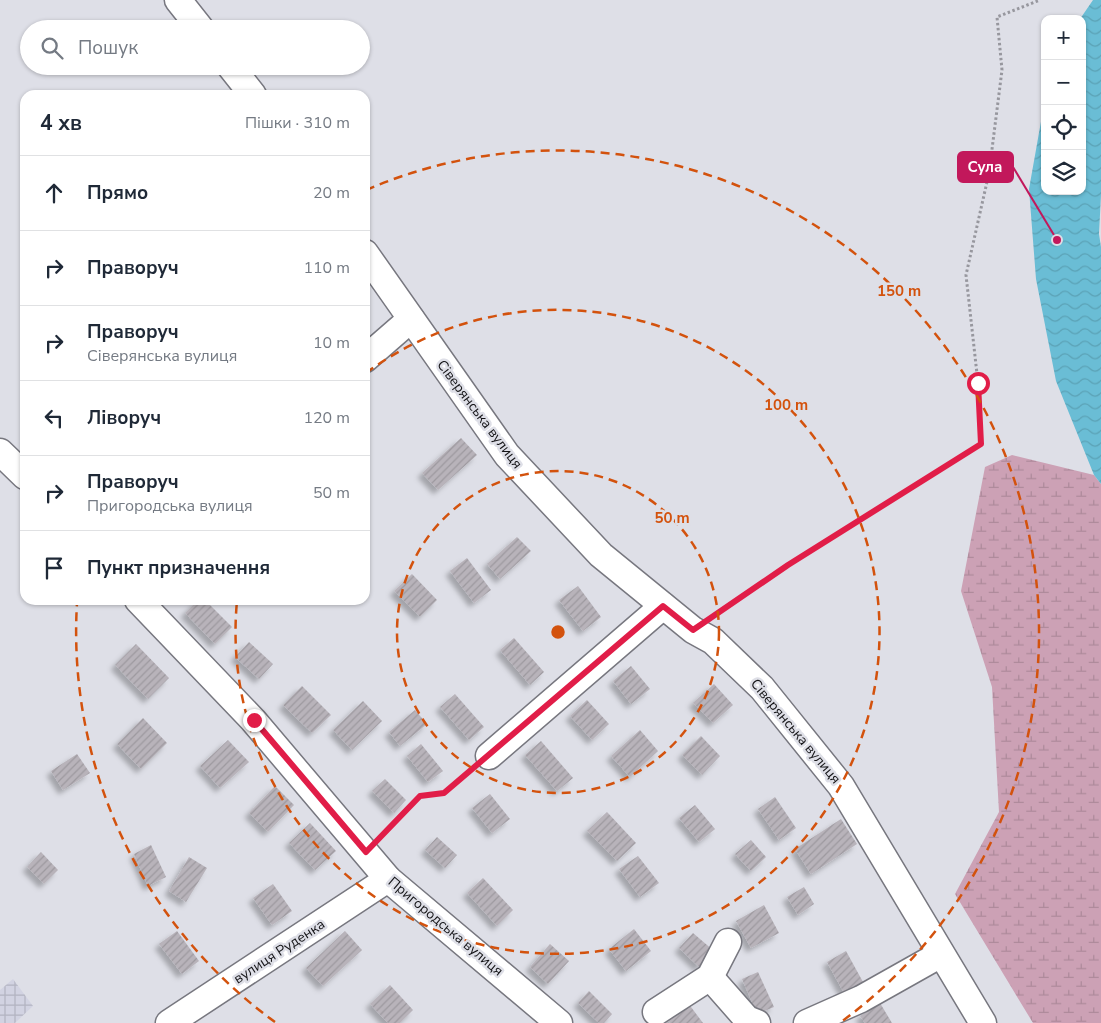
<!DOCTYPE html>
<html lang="uk">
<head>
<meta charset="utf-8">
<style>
	body { margin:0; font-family:"Nunito Sans",sans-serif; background:#f6f6f7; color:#1f2937 }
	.controls { position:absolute; right:15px; top:15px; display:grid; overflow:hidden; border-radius:10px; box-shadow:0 1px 4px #0004 }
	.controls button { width:45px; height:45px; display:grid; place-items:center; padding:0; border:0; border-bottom:1px solid #e0e1e3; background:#fff; color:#1f2937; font:25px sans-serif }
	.stop { position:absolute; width:15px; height:15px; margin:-11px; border:4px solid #e11d48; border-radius:50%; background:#fff }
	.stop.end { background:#e11d48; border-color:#fff; box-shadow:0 1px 5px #0008 }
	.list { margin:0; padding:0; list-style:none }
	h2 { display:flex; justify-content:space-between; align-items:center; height:65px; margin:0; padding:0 20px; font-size:21px }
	h2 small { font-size:16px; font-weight:400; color:#747a83 }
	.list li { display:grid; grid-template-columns:32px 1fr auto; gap:15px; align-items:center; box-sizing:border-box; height:75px; padding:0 20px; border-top:1px solid #e0e1e3 }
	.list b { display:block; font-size:19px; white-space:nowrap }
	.list p { margin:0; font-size:16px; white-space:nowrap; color:#747a83 }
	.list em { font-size:16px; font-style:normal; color:#747a83 }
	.icon { flex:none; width:28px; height:28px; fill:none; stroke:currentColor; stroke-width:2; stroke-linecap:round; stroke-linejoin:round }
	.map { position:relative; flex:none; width:1101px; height:1023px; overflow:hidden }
	.search { position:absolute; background:#fff; box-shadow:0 1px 4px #0004; left:20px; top:20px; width:350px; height:55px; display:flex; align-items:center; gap:12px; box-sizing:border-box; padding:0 18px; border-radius:28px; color:#747a83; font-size:19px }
	.panel { position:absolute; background:#fff; box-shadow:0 1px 4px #0004; left:20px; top:90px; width:350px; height:515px; border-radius:15px }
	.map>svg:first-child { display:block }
</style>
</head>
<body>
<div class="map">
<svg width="1101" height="1023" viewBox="0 0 1101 1023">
	<defs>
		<pattern id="industrial-grid" width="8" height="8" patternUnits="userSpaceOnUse" patternTransform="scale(1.25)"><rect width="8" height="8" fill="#d2d3e2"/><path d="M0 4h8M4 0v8" fill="none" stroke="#b3b4c1"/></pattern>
		<pattern id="wetland-marsh" width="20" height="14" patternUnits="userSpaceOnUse" patternTransform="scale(1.25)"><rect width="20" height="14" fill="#cca1b5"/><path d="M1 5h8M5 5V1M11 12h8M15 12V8" fill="none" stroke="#ae8a9b"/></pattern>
		<pattern id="water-waves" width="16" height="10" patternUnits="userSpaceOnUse" patternTransform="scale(1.25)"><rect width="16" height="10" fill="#6abdd5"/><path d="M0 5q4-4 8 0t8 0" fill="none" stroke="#5ba2b6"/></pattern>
		<pattern id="building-hatch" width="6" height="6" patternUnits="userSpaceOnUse" patternTransform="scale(1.25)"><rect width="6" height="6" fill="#b8b3ba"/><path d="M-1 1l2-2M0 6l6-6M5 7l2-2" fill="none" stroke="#9d999f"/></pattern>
		<filter id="shadow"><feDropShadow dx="-4.5" dy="4.5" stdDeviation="2.5" flood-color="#0004"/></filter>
	</defs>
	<rect width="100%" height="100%" fill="#dedfe7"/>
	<!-- industrial -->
	<polygon fill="url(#industrial-grid)" points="13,979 33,1006 15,1023 0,1023 0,990"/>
	<!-- wetland -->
	<polygon fill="url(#wetland-marsh)" points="1012,455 1094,475 1101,484 1101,1023 1033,1023 955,894 999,812 992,687 961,591 985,467"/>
	<!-- water -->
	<polygon fill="url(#water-waves)" points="1093,0 1101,0 1101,195 1099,234 1101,247 1101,484 1094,475 1056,381 1036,279 1029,189 1045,99 1045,191 1082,191 1082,19 1080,19"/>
	<!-- building -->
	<g fill="url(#building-hatch)" filter="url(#shadow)">
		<polygon points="461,438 477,455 438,490 422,473"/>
		<polygon points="517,537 531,551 500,579 487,564"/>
		<polygon points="467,558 491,590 474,603 450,571"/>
		<polygon points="412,574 437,600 420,617 394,591"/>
		<polygon points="578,586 601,617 583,631 559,600"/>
		<polygon points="198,600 205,600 232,627 215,644 185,613"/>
		<polygon points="514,638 544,672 530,685 500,650"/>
		<polygon points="249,642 273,664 259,679 235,657"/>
		<polygon points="136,644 169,678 148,699 115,665"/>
		<polygon points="631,666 650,689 631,704 613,681"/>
		<polygon points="714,684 733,705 713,723 693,703"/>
		<polygon points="302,686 331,715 312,733 283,705"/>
		<polygon points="455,694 484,727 469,740 440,707"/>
		<polygon points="587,700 609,724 592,740 570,716"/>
		<polygon points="363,701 382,721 352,750 333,730"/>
		<polygon points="415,710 427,724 400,746 389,732"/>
		<polygon points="143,718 167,743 141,769 117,744"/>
		<polygon points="640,730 658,751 630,777 611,756"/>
		<polygon points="701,736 720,756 702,775 682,755"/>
		<polygon points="228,740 249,762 220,788 200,766"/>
		<polygon points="541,741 573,778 557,791 525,755"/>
		<polygon points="421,744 443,771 428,782 407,756"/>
		<polygon points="77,754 90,773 63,790 51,771"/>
		<polygon points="385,779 406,800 394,813 372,791"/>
		<polygon points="275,786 294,805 268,832 249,813"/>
		<polygon points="490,794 510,819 492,833 472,808"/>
		<polygon points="775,797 796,828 779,840 758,809"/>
		<polygon points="695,805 715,829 699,842 679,818"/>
		<polygon points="607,812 636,843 617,861 587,831"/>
		<polygon points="841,819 857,844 811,874 795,849"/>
		<polygon points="310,823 336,851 315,870 289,843"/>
		<polygon points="437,837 457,855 445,868 425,850"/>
		<polygon points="751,840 766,857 751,871 735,854"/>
		<polygon points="151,845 166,877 148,886 134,854"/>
		<polygon points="41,852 58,870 44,884 27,867"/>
		<polygon points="638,856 659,883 640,897 619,869"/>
		<polygon points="189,857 207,868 186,902 169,891"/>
		<polygon points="483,878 513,910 497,926 467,893"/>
		<polygon points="273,884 292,911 272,925 253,898"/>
		<polygon points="804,887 814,904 798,915 787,897"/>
		<polygon points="764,905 779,933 751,948 736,921"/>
		<polygon points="634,929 651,951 626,971 609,949"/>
		<polygon points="177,931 199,961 182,974 159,944"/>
		<polygon points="345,931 362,950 323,986 306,968"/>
		<polygon points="693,933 714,951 699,967 679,948"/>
		<polygon points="550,944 569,961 548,984 530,967"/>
		<polygon points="846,951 863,982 844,993 827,962"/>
		<polygon points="758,972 774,1007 757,1014 742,979"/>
		<polygon points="390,985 413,1010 400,1023 388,1023 370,1004"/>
		<polygon points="589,991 612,1014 604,1023 599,1023 578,1003"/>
		<polygon points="688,1003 703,1023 670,1023 667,1020"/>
		<polygon points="880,1003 892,1023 865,1023 860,1016"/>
	</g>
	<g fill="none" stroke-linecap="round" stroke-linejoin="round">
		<defs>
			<g id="minor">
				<polyline points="178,0 201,29"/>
				<polyline points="230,66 253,95"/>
				<polyline points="365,253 507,455 601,555 693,630 713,641 762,688 841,786 983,1023"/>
				<polyline points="365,359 411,319"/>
				<polyline points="0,452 25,476"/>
				<polyline points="138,600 253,720 388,879 559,1023"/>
				<polyline points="489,756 663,606"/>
				<polyline points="710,977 747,1019 757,1023"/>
				<polyline points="656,1012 710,977 728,942"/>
				<polyline points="169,1023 388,879"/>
				<polyline points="807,1023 861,999 941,954"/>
			</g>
		</defs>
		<!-- minor casing -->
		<use href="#minor" stroke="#77777f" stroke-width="29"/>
		<!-- path -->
		<g stroke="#97979e" stroke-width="3" stroke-dasharray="2.5 2.5" stroke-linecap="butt">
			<polyline points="714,615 788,565 981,444 978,383 966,275 989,173 1002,70 997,17 1040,0"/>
			<polyline points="381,837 420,796 444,793 471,771"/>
		</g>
		<!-- minor -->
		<use href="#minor" stroke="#fff" stroke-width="26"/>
	</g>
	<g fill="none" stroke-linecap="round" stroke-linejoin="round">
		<!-- route -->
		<polyline stroke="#e11d48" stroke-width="6" points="254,720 366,852 420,796 444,793 663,606 693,630 788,565 981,444 978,383"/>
	</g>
	<!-- distance rings -->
	<g fill="none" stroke="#d3520d" stroke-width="2.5" stroke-dasharray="9 6">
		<circle cx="558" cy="632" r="161"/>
		<path d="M366 373A322 322 0 1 1 237 601"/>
		<path d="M275 1022A482 482 0 0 1 77 603M366 190A482 482 0 0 1 841 1022"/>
	</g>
	<g text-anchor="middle" stroke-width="5" stroke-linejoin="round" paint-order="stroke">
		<!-- street labels -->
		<g font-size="14" fill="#141417" stroke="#dedfe7">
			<text transform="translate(480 414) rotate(53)" y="5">Сіверянська вулиця</text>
			<text transform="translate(796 731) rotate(50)" y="5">Сіверянська вулиця</text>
			<text transform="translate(446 926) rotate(40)" y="5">Пригородська вулиця</text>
			<text transform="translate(279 951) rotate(-33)" y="5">вулиця Руденка</text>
		</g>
	</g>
	<circle cx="558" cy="632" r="8" fill="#d3520d" stroke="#dedfe7" stroke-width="2.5"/>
	<g font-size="15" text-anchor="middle" font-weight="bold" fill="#d3520d" stroke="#dedfe7" stroke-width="5" stroke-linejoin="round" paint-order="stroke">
		<text x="899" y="296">150 m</text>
		<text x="786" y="410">100 m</text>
		<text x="672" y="523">50 m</text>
	</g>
	<!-- callouts -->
	<path fill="none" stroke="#c2185b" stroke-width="2" d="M1057 240L1013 167"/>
	<circle fill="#c2185b" stroke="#dedfe7" stroke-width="2" cx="1057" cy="240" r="5"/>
	<rect fill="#c2185b" stroke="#c2185b" stroke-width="2" x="958" y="152" width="55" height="30" rx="5"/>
	<g font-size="15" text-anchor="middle" font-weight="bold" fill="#fff">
		<text x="985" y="172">Сула</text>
	</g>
</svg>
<div class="controls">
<button>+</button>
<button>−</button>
<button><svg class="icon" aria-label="locate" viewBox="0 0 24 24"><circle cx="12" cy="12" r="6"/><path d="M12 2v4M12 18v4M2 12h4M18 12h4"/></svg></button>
<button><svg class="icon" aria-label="layers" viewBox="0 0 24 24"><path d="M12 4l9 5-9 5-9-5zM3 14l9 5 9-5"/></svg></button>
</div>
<div class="stop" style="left:978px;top:383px"></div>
<div class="stop end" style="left:254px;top:720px"></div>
<div class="search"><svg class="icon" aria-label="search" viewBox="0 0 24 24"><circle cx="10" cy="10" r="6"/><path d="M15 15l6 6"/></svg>Пошук</div>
<section class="panel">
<h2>4 хв<small>Пішки · 310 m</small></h2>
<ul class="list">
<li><svg class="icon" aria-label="ahead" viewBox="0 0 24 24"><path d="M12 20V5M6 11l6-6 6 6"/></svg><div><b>Прямо</b></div><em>20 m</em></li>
<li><svg class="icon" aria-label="right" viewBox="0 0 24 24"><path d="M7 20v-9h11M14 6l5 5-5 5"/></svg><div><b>Праворуч</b></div><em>110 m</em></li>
<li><svg class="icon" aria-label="right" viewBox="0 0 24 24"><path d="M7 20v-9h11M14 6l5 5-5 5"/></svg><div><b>Праворуч</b><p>Сіверянська вулиця</p></div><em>10 m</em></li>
<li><svg class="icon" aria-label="left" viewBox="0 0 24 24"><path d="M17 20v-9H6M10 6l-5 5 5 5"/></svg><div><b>Ліворуч</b></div><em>120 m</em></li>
<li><svg class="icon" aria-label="right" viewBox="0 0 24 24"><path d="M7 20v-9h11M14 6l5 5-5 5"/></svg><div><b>Праворуч</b><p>Пригородська вулиця</p></div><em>50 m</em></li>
<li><svg class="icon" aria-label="arrive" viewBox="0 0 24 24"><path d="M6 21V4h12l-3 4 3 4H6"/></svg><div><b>Пункт призначення</b></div></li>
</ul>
</section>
</div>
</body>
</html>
